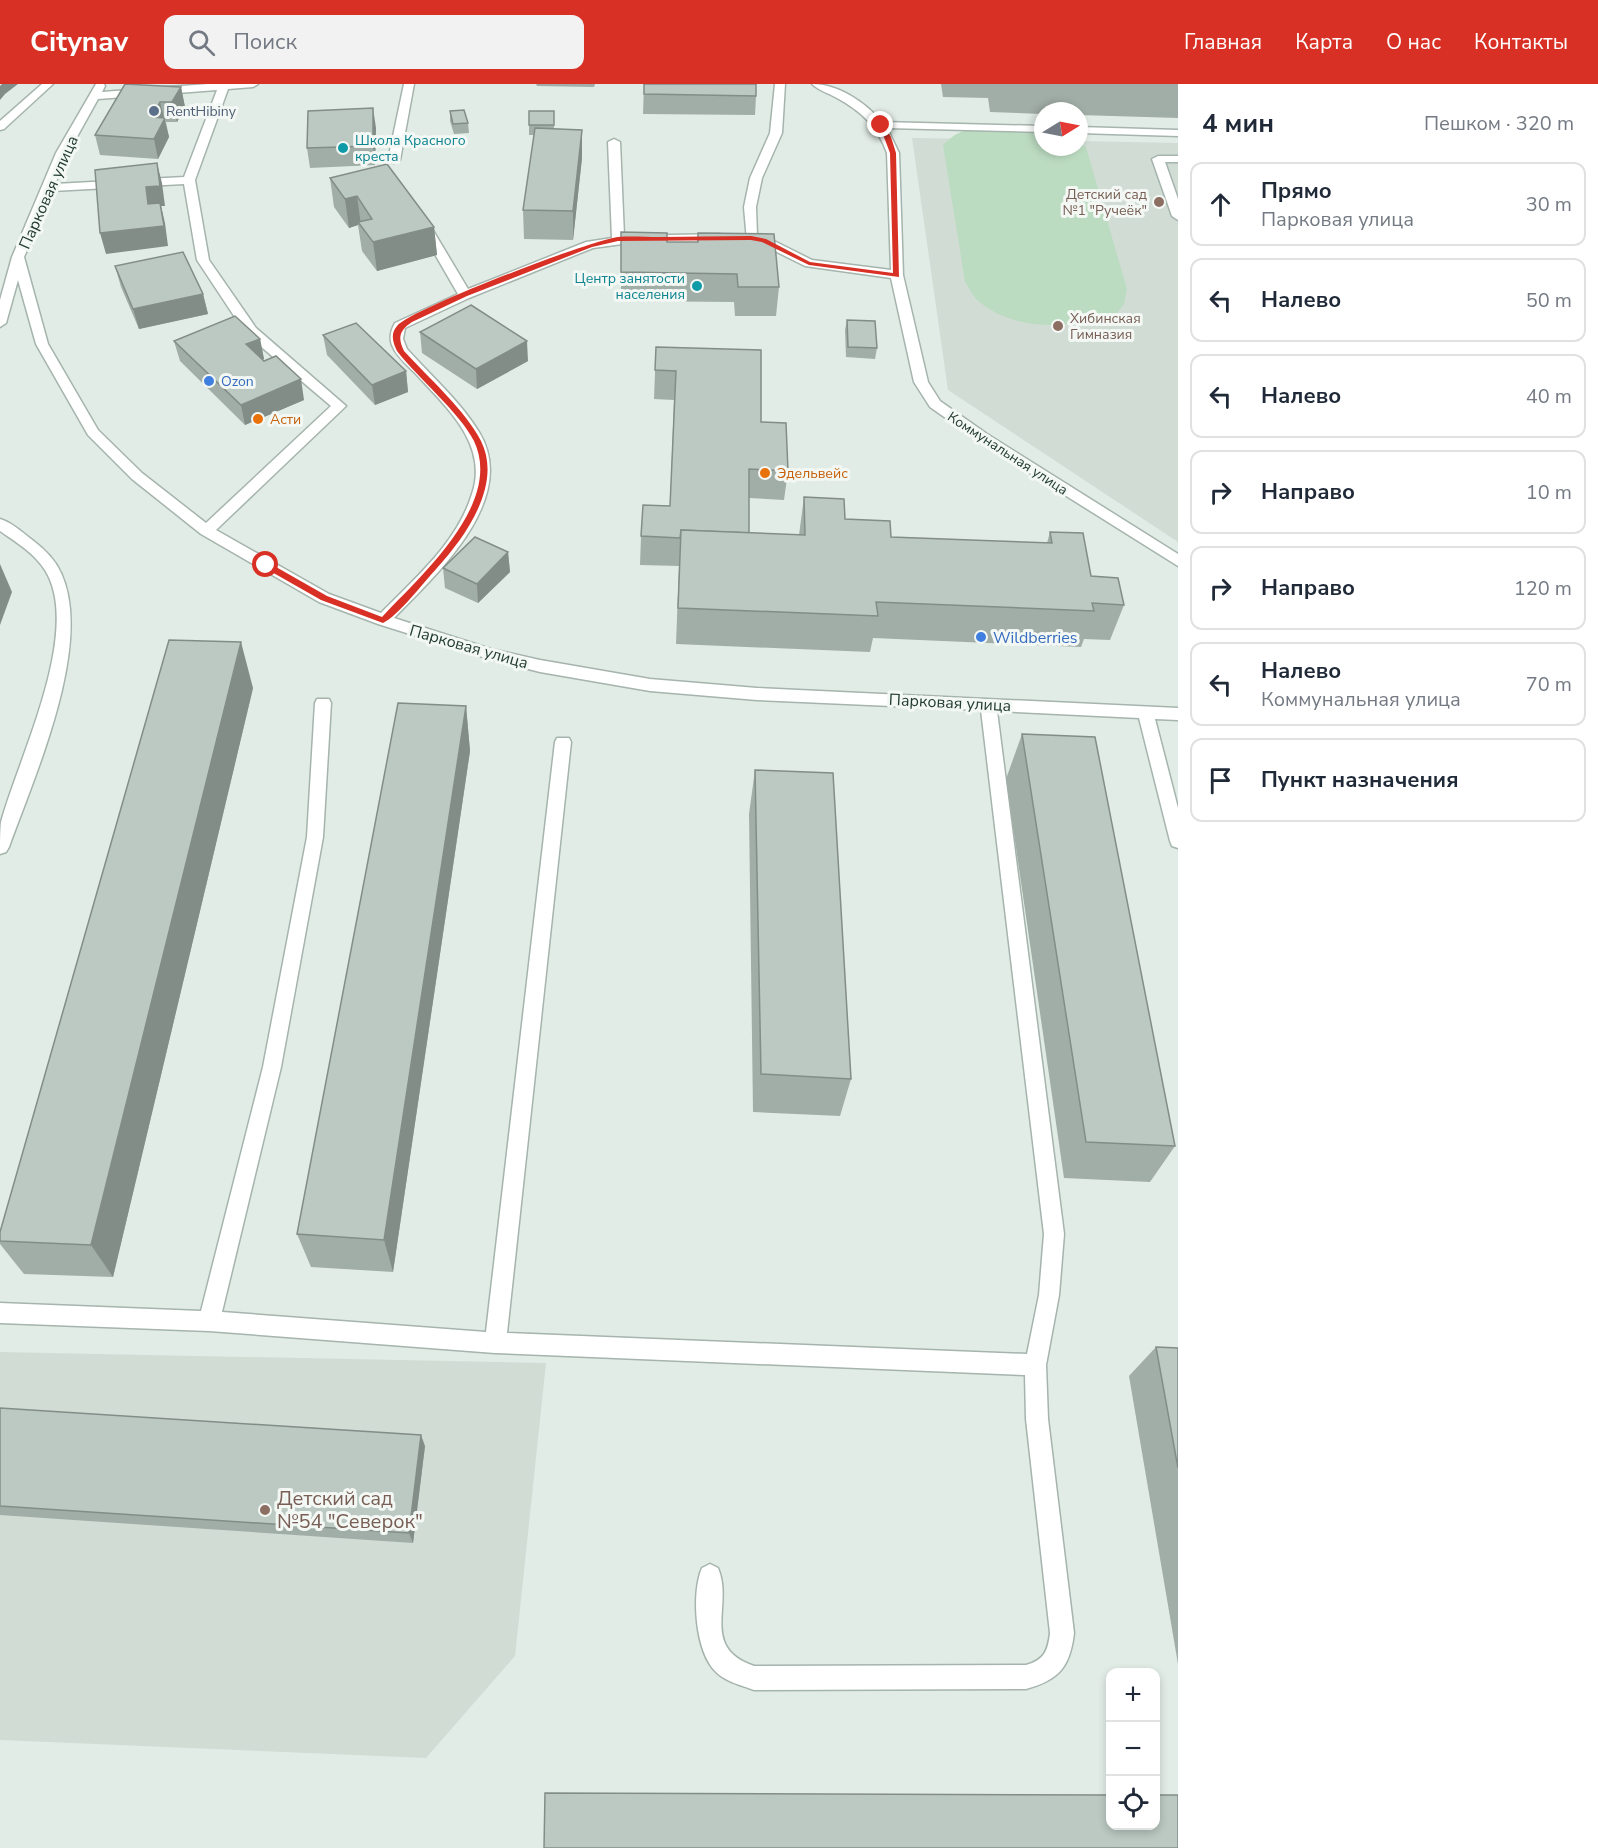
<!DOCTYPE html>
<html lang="ru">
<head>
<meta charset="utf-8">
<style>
	body { margin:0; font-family:"Nunito Sans",sans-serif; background:#f2f2f3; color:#1f2937 }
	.controls { position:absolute; right:18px; bottom:18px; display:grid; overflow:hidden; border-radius:12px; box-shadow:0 3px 9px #0003 }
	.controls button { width:54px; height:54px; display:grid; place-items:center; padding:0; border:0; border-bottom:2px solid #e0e1e3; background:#fff; color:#1f2937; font:30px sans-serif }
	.compass { position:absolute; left:1034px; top:18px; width:54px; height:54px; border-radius:50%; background:#fff; box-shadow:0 3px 9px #0003; rotate:80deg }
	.stop { position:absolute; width:18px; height:18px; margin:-14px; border:4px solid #d93025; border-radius:50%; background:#fff }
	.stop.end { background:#d93025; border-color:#fff; box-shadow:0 2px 6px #0008 }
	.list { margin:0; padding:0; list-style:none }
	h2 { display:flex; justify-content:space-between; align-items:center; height:78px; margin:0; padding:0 24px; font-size:26px }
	h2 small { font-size:20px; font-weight:400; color:#747a83 }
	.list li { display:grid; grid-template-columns:39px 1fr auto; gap:18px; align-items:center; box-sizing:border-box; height:84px; margin:0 12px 12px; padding:0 12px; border:2px solid #e0e1e3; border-radius:12px }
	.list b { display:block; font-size:22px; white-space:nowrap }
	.list p { margin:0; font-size:20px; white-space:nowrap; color:#747a83 }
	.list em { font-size:20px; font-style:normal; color:#747a83 }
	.icon { flex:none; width:33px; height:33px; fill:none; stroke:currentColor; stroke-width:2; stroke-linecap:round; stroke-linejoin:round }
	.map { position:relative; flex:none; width:1178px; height:1764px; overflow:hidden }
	header { display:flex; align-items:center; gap:36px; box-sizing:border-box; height:84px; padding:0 30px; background:#d93025; color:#fff }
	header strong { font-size:28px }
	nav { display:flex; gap:33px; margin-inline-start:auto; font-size:21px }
	.search { width:420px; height:54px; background:#f2f2f3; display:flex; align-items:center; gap:15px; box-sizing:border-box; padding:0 21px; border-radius:12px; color:#747a83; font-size:22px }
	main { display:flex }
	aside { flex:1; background:#fff }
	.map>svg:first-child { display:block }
</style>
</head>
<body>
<header>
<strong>Citynav</strong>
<div class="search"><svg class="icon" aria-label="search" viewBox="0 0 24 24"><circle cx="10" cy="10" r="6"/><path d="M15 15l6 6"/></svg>Поиск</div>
<nav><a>Главная</a><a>Карта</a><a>О нас</a><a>Контакты</a></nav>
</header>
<main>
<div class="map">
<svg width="1178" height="1764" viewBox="0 0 1178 1764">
	<rect width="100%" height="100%" fill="#e2ece7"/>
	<!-- built -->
	<g fill="#d1dcd5">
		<polygon points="912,54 1043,56 1043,63 1079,63 1079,57 1178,59 1178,458 948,306"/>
		<polygon points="0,1268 546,1279 515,1572 426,1674 0,1656"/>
	</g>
	<!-- green -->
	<path fill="#bcdcc1" d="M1007 40 1043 44V63H1079V59L1086 63 1127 205 1124 220 1114 233C1068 243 1017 249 978 217 973 212 969 204 965 198L943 61C961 42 983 41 1007 40Z"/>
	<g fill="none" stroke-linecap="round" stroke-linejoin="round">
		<defs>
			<g id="minor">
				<polygon points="42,0 53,0 4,45 0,46 0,37"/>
				<path d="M96 0H104L105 2 102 8 208 0H258L253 3 228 5 195 96 209 176 256 244 346 322 216 446 329 510 381 529C415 494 457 459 472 410 489 360 446 323 415 289 407 281 396 272 392 261 389 253 391 246 395 239L458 210 418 141 420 138H428L468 205 586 158 612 154 608 58 614 55 620 58 624 152 720 150 726 154 720 158H637L593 164 469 214 405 244 403 255 407 265C431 292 460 317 479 348 520 415 436 491 394 534L491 565 540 576 650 595 757 604 1178 624V636L1155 635 1178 724V764L1172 762 1170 757 1139 634 997 627 1064 1150 1059 1211 1046 1281 1048 1335 1074 1549C1070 1583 1059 1596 1026 1605L754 1606C741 1601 726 1598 716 1588 695 1568 691 1509 702 1484L710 1480 718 1484C734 1521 699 1563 754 1582L1026 1581C1044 1576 1048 1567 1050 1549L1026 1335 1025 1291 495 1269 209 1247 0 1239V1219L201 1227 263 983 307 753 315 619 317 615H329L331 619 323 753 281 983 222 1228 486 1248 555 658 557 654H569L571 658 507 1249 1027 1270 1039 1211 1044 1150 981 626 757 616 650 607 540 588 489 575 378 540 319 518 201 450 132 395 88 351 36 260 18 196 6 239 0 243V216L12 173 56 69ZM217 6 184 93 55 100 68 69 98 15ZM184 100 197 176 246 250 331 322 206 439 142 389 98 346 48 260 24 173 52 107Z"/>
				<polygon points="404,0 414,0 400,76 394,79 388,76"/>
				<path d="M775 0H785L782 49 762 94 756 123 757 152 768 154 812 176 891 186 887 69C878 43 861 27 837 14 828 9 818 6 812 0 838 0 865 18 882 38L1043 42V48L887 44 899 69 903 191 928 298 940 317 987 350 1178 470V482L977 356 930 323 914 298 891 194 805 182 761 160 747 157 744 123 750 94 770 49Z"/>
				<polygon points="1079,43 1178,46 1178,52 1079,49"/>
				<polygon points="1158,72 1178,72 1178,78 1165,78 1178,115 1178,136 1172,132 1152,75"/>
				<path d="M0 435C11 438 22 448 31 455 43 464 55 475 61 489 94 560 34 693 9 763L6 768 0 770C0 760 0 747 1 738 18 675 83 547 45 486 34 469 16 458 0 447Z"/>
			</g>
		</defs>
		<!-- minor casing -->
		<use href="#minor" stroke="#a5b4ad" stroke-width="3"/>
		<!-- minor -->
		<use href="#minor" fill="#fff" fill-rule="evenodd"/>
	</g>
	<!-- wall -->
	<g fill="#a1ada7">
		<polygon points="536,0 595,0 594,3 537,2"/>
		<polygon points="636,0 756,0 756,12 755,31 643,30 644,0"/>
		<polygon points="941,0 1178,0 1178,34 1079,31 1079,27 1043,27 1043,30 990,28 988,14 943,13"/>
		<polygon points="181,3 185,23 177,38 166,38 169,53 158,75 100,71 95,51"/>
		<polygon points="450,27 468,39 469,49 454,50 450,37"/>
		<polygon points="554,27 554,45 582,46 582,74 573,156 524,155 523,126 534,51 529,51 529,41"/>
		<polygon points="376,44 375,81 310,84 307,64"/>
		<polygon points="330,94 434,143 437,171 377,187 362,167 358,141 349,144 334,123"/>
		<polygon points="621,148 667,158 697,158 698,149 779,203 776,232 735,232 734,218 621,217"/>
		<polygon points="115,182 203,210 208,230 139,245 121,203"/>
		<polygon points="847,236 877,264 875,275 846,273 845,246"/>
		<polygon points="420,248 528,277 477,305 422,269"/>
		<polygon points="323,251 406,287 408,308 375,321 327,271"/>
		<polygon points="260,255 264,275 262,276 304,316 245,341 180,277 174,257"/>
		<polygon points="656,263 761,338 788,387 784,416 749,414 749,449 799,451 804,413 845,435 891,453 1047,459 1050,448 1091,492 1124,521 1110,556 1084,555 1081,563 873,554 870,568 676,560 679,482 640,481 641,452 670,422 674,316 654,315"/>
		<polygon points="508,468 510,488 478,519 445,504 443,484"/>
		<polygon points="253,604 113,1193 24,1190 0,1160 0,1148"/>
		<polygon points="466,622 470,667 393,1188 311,1183 297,1150"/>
		<polygon points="1022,650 1175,1062 1150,1098 1064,1094 1006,695"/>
		<polygon points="755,686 851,995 840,1032 753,1028 749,730"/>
		<polygon points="1156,1263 1178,1264 1178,1580 1129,1292"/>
		<polygon points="0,1324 425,1362 413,1459 0,1431"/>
	</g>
	<!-- shaded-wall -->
	<g fill="#838d88">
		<polygon points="2,0 18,0 5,10 0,16 0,2"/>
		<polygon points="181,3 185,23 177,38 172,18"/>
		<polygon points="160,18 169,53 158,75 154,55 152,33"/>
		<polygon points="373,24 376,44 375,81 373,62"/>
		<polygon points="582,46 582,74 573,156 573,127"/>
		<polygon points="157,79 162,99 165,122 161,122 165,139 168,162 106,170 100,149 148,120 146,103"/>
		<polygon points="357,112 361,141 358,138 358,141 349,144 345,115"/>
		<polygon points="434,143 437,171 377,187 373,158"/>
		<polygon points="203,210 208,230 139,245 133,225"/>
		<polygon points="260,255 264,275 250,281 246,260"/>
		<polygon points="527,257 528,277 477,305 476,285"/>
		<polygon points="406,287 408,308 375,321 372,301"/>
		<polygon points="301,295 304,316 245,341 241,321"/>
		<polygon points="508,468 510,488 478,519 477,500"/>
		<polygon points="0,480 12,508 0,541"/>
		<polygon points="241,558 253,604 113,1193 91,1161"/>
		<polygon points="466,622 470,667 393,1188 384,1156"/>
		<polygon points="421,1351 425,1362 413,1459 409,1449"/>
	</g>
	<!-- building -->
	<g fill="#bbc9c2" stroke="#838d88" stroke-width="1.5">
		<polygon points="125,0 181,3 172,18 160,18 152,33 165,34 154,55 95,51"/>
		<polygon points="644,0 756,0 756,12 644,10"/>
		<polygon points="373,24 373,62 307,64 308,27"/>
		<polygon points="464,26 468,39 453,40 450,27"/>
		<rect x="529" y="27" width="25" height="14"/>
		<polygon points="535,44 582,46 573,127 523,126"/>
		<polygon points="157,79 160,102 146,103 148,120 160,119 164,142 100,149 95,86"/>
		<polygon points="387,80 434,143 373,158 358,138 372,135 357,112 345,115 330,94"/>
		<polygon points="621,148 667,149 667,158 698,158 698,149 774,150 779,203 738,203 737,190 621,188"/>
		<polygon points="183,168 203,210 133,225 115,182"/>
		<polygon points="471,221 527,257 476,285 420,248"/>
		<polygon points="235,232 260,255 246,260 264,277 276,272 301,295 241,321 174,257"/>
		<polygon points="847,236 875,237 877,264 848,263"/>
		<polygon points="356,239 406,287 372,301 323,251"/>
		<polygon points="656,263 761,266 761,338 786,339 788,387 749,385 749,449 681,446 680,454 641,452 643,421 670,422 676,287 655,286"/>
		<polygon points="804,413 844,415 845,435 890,437 891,453 1052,459 1050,448 1083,449 1091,492 1118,494 1124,521 1092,519 1094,527 876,518 878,532 678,524 681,446 805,451"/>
		<polygon points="475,453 508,468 477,500 443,484"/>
		<polygon points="169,556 241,558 91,1161 0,1157 0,1148"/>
		<polygon points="398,619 466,622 384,1156 297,1150"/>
		<polygon points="1022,650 1095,653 1175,1062 1086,1058"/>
		<polygon points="755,686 833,689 851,995 761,990"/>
		<polygon points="1156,1263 1178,1264 1178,1384"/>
		<polygon points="0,1324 421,1351 409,1449 0,1422"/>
		<polygon points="545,1709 1110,1711 1110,1742 1155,1742 1155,1711 1178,1711 1178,1764 544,1764"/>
	</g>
	<!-- route -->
	<path fill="#d93025" d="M879 40H883L891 53 896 69 899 193 809 181 762 158 751 156 618 157 592 163 467 212 412 238C400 246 397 253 404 267 427 292 466 327 481 357 503 401 465 453 437 484 425 497 398 532 383 539L321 516 263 483V479H269L327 512 382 533C419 493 504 420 474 357 460 329 418 294 397 267 393 259 390 250 397 242 411 225 591 156 618 153 631 152 646 153 659 153 690 153 720 152 751 152L766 155 810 178 893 189 890 69Z"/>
	<!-- markers -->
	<circle fill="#5c6f8a" stroke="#f3f8f5" stroke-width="2" cx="154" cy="27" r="6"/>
	<g fill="#0f9aa8" stroke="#f3f8f5" stroke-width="2">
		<circle cx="343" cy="64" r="6"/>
		<circle cx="697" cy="202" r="6"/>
	</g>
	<g fill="#8d6e63" stroke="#f3f8f5" stroke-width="2">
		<circle cx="1159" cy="118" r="6"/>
		<circle cx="1058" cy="242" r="6"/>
		<circle cx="265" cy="1426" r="6"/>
	</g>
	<g fill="#3f7fe0" stroke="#f3f8f5" stroke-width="2">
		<circle cx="209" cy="297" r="6"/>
		<circle cx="981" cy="553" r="6"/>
	</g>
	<g fill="#e8710a" stroke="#f3f8f5" stroke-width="2">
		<circle cx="258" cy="335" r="6"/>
		<circle cx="765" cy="389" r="6"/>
	</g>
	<g text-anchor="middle" stroke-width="6" stroke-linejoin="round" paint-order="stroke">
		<!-- far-service labels -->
		<g font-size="14" fill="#4e5e75" stroke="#f3f8f5" text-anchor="start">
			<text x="166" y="32">RentHibiny</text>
		</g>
		<!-- far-culture labels -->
		<g font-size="14" fill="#0d838f" stroke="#f3f8f5" text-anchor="start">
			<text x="355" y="61">Школа Красного<tspan x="355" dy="16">креста</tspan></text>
			<text x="685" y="199" text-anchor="end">Центр занятости<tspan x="685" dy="16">населения</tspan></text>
		</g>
		<!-- far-education labels -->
		<g font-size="14" fill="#785e54" stroke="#f3f8f5" text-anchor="end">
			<text x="1147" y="115">Детский сад<tspan x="1147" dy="16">№1 "Ручеёк"</tspan></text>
			<text x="1070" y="239" text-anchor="start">Хибинская<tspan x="1070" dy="16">Гимназия</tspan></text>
		</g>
		<!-- far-shop labels -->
		<g font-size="14" fill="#366cbe" stroke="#f3f8f5" text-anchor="start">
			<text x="221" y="302">Ozon</text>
		</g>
		<!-- far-food labels -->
		<g font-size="14" fill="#c56008" stroke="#f3f8f5" text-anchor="start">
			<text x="270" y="340">Асти</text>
			<text x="777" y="394">Эдельвейс</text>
		</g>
		<!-- far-street labels -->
		<g font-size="14" fill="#233c33" stroke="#f3f8f5">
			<text transform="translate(1008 369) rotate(33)" y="5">Коммунальная улица</text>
		</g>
		<!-- street labels -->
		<g font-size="16" fill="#233c33" stroke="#f3f8f5">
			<text transform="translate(48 108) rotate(-66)" y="6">Парковая улица</text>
			<text transform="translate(469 562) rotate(16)" y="6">Парковая улица</text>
			<text transform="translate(950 618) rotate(3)" y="6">Парковая улица</text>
		</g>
		<!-- shop labels -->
		<g font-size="16" fill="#366cbe" stroke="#f3f8f5" text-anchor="start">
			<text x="993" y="559">Wildberries</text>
		</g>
		<!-- near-education labels -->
		<g font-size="20" fill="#785e54" stroke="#f3f8f5" text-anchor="start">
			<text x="277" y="1421">Детский сад<tspan x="277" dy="23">№54 "Северок"</tspan></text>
		</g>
	</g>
</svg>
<div class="controls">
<button>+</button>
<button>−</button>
<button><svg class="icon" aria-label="locate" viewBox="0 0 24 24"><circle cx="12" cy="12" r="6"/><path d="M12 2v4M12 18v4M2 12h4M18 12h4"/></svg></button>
</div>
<svg class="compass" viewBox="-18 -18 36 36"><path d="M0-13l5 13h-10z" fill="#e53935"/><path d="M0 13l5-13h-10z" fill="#747a83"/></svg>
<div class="stop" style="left:266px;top:481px"></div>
<div class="stop end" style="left:881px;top:41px"></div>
</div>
<aside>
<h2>4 мин<small>Пешком · 320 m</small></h2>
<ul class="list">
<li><svg class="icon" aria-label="ahead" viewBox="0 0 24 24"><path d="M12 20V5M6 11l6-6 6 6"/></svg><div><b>Прямо</b><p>Парковая улица</p></div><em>30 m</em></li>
<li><svg class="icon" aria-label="left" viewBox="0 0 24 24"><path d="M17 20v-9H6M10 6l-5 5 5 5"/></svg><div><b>Налево</b></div><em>50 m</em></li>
<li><svg class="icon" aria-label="left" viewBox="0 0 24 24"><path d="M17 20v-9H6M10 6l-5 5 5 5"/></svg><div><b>Налево</b></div><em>40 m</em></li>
<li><svg class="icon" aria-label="right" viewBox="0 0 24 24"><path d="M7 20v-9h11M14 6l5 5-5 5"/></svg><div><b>Направо</b></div><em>10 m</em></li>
<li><svg class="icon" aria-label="right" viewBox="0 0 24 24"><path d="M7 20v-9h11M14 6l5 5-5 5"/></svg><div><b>Направо</b></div><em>120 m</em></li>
<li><svg class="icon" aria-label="left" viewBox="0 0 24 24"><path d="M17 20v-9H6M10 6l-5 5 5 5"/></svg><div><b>Налево</b><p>Коммунальная улица</p></div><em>70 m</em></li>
<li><svg class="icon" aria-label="arrive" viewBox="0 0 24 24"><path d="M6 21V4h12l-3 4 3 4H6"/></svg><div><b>Пункт назначения</b></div></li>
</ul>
</aside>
</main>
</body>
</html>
